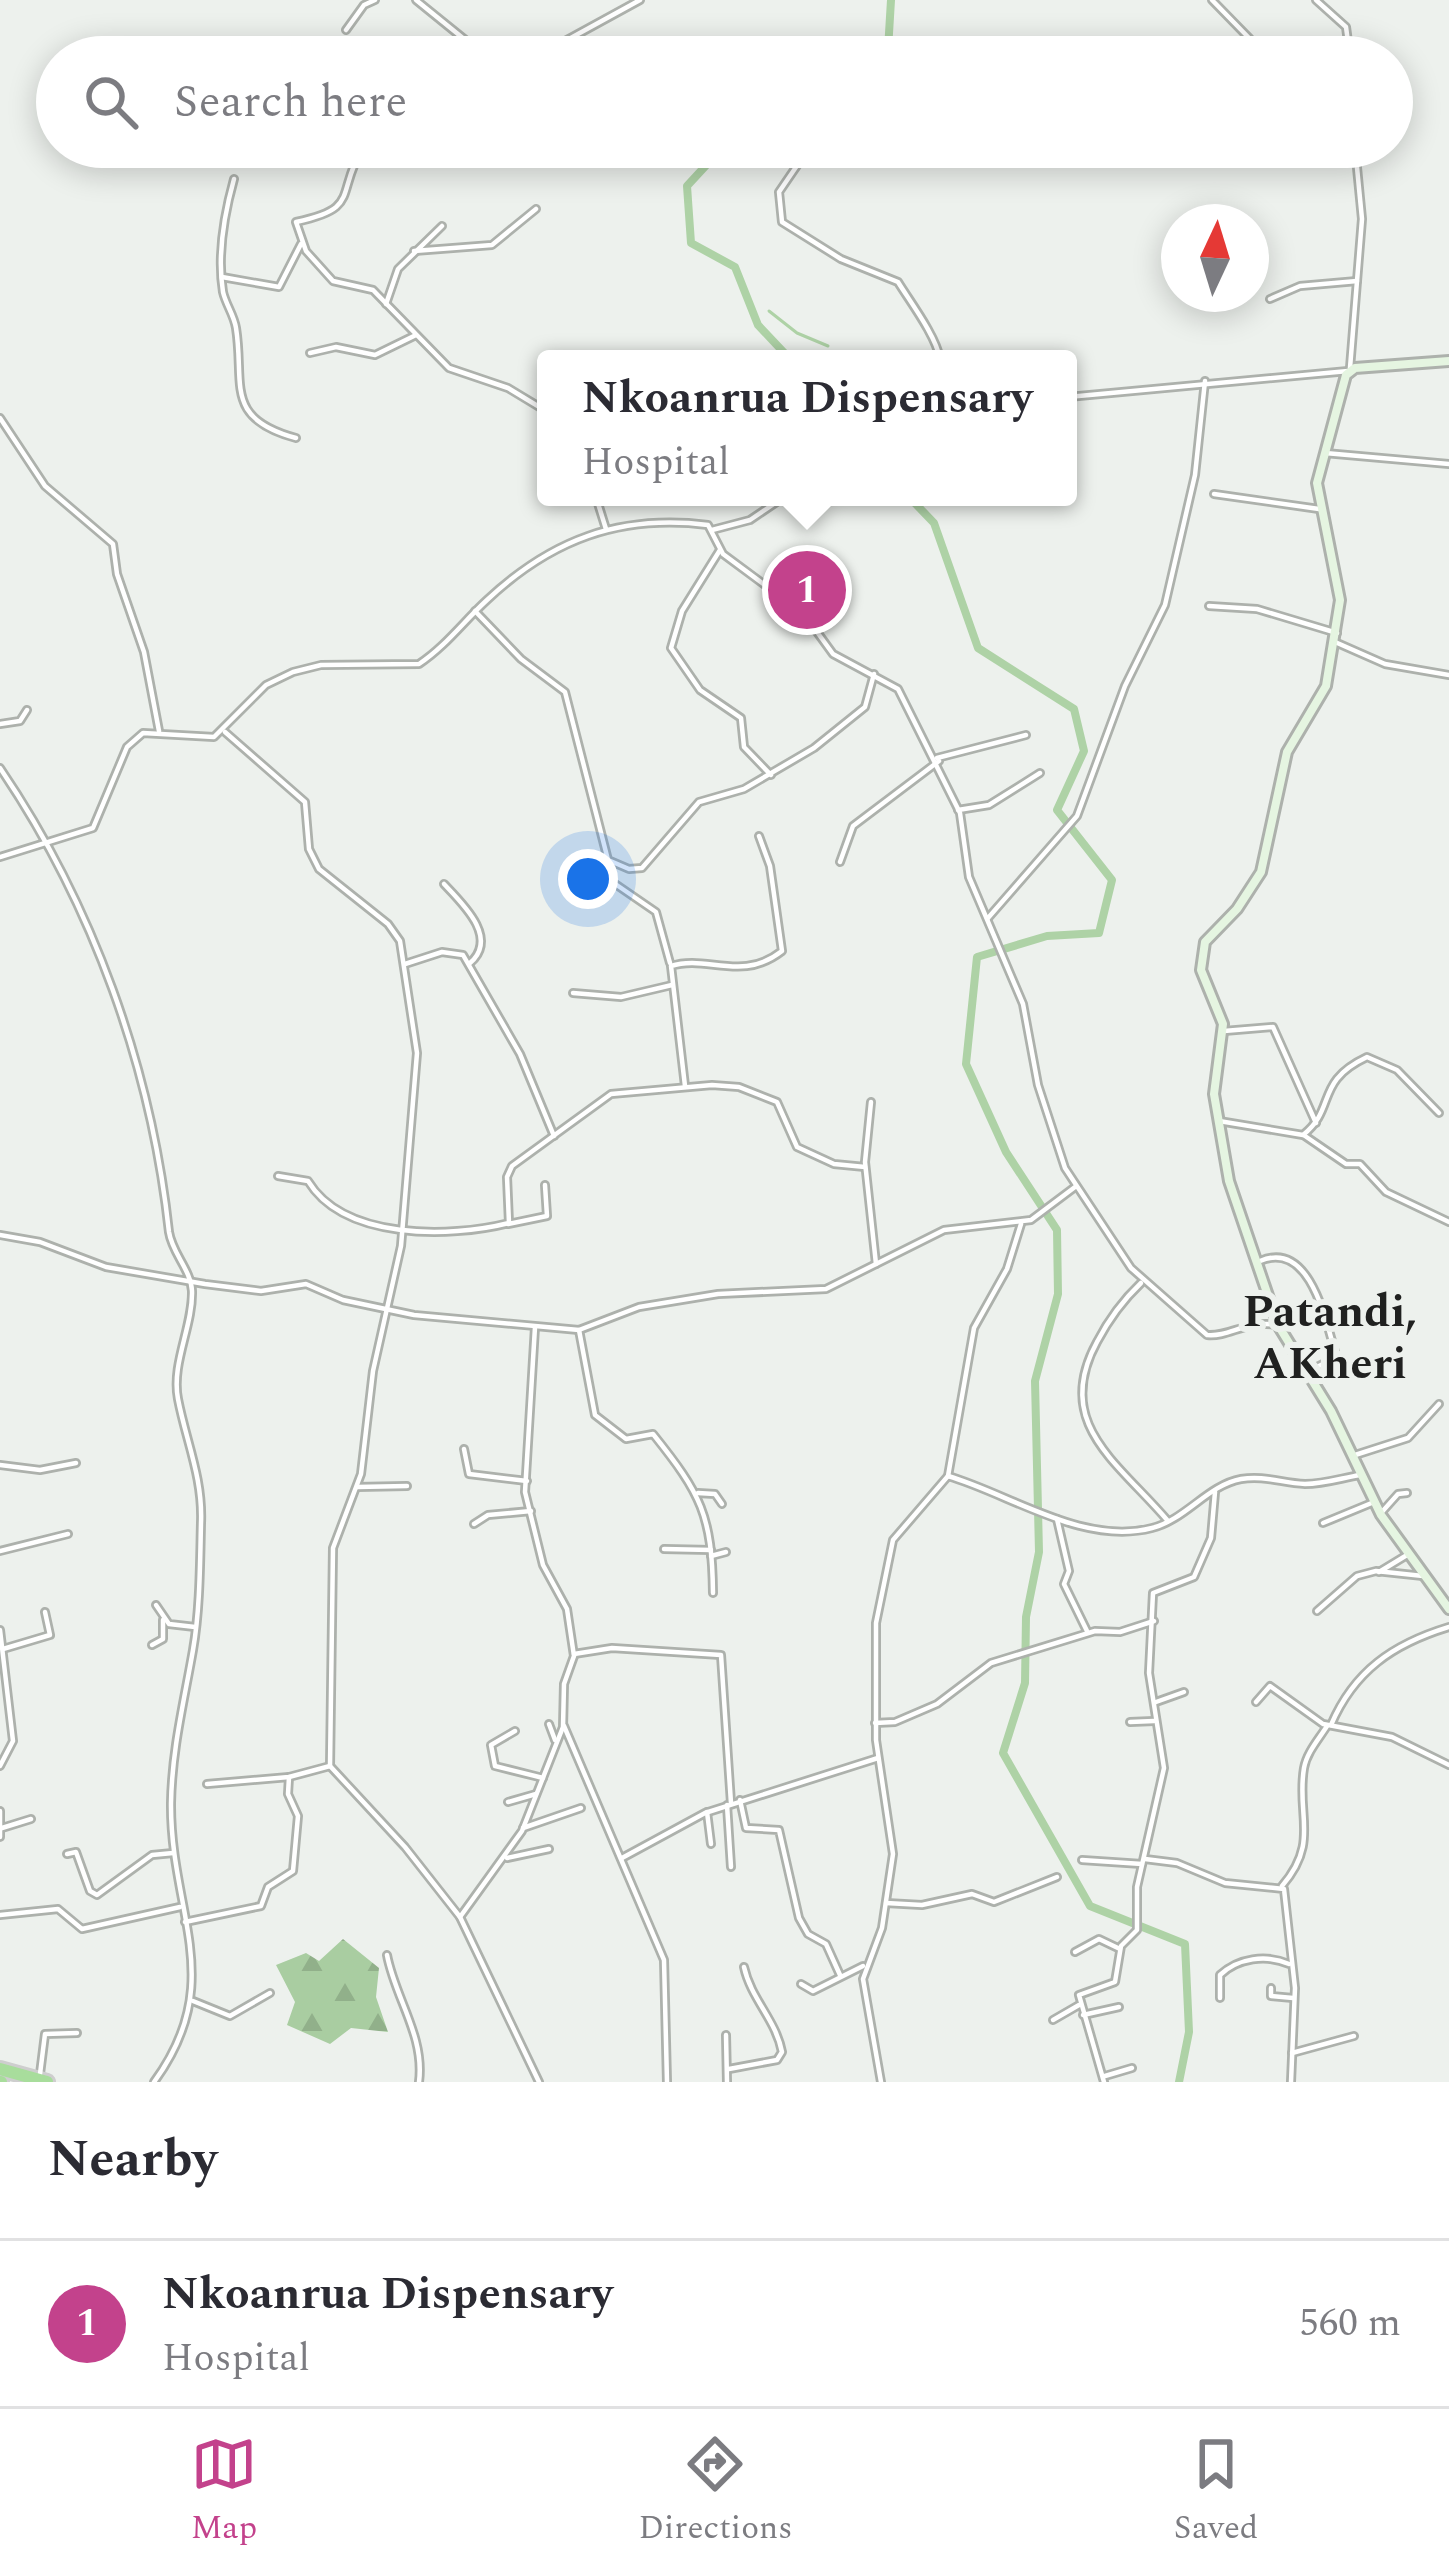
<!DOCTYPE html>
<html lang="en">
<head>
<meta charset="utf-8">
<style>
	body { margin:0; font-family:Spectral,serif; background:#f7f7f7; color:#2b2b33 }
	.compass { position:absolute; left:1161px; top:204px; width:108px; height:108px; border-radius:50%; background:#fff; box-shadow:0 6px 30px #0003; rotate:4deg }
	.you { position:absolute; left:588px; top:879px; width:42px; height:42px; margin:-30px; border:9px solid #fff; border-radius:50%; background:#1a73e8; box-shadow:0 0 0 18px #1a73e833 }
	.badge { display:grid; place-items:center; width:78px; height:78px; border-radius:50%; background:#c3428c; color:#fff; font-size:39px; font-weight:700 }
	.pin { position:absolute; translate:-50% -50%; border:6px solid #fff; box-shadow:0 3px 12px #0006 }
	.popup { position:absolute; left:537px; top:350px; width:540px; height:156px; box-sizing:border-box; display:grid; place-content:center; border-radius:12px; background:#fff; filter:drop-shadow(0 3px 9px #0005); font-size:39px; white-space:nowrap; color:#7c7c81 }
	.popup b { font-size:45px; color:#2b2b33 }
	.popup::after { content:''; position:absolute; left:50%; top:100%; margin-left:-24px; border:24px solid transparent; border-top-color:#fff }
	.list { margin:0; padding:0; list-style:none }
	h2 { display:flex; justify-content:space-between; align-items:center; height:156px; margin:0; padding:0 48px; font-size:51px }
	h2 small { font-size:39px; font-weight:400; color:#7c7c81 }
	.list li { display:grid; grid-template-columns:78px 1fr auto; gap:36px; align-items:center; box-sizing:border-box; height:168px; padding:0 48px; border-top:3px solid #e1e1e2 }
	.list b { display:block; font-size:45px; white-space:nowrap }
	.list p { margin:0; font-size:39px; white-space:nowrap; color:#7c7c81 }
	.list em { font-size:39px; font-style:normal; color:#7c7c81 }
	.icon { flex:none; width:66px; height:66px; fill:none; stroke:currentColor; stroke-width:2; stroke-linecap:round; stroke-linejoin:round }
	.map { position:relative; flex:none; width:1449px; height:2082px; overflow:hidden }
	.search { position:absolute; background:#fff; box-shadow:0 6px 30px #0003; left:36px; right:36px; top:36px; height:132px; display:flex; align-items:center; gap:30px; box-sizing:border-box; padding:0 42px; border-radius:66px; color:#7c7c81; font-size:45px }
	.sheet { height:324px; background:#fff }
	nav { display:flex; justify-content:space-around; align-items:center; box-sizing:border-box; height:168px; border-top:3px solid #e1e1e2; background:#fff; font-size:33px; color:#7c7c81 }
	nav a { display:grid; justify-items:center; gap:6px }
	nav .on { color:#c3428c }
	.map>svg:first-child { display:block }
</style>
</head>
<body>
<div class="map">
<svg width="1449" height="2082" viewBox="0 0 1449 2082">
	<defs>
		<pattern id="forest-firs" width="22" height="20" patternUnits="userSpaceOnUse" patternTransform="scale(3)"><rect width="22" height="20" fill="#a9cda1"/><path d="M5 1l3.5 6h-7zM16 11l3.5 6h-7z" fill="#91b08a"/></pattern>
	</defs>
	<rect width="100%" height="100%" fill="#edf1ed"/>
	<!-- forest -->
	<polygon fill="url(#forest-firs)" points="343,1939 379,1968 376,1997 388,2032 351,2028 330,2044 287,2025 295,2002 276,1965 306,1953 319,1961"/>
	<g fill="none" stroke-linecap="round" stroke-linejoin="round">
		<!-- stream -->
		<polyline stroke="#aed2a6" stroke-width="3" points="769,311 797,333 828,346"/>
		<!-- river -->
		<g stroke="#aed2a6" stroke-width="8">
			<polyline points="874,57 888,50 891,0"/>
			<polyline points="723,147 687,186 691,243 735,267 758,325 790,359"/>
			<polyline points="909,497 934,523 978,648 1074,709 1084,751 1057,810 1112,880 1099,933 1047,936 977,957 966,1064 1006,1152 1057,1230 1058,1294 1035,1381 1039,1552 1026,1617 1025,1683 1003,1753 1090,1906 1185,1944 1189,2032 1179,2082"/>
		</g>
		<defs>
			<g id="street">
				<polyline points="416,0 469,43 477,57"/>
				<polyline points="1212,0 1250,39 1250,57"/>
				<polyline points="1316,0 1346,27 1350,57"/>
				<polyline points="346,30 364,5 375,0"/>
				<polyline points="478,56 500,57"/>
				<polyline points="536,57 640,0"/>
				<path d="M363 147C335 195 361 208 296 222L306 251 333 281 373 290 449 368 508 388 546 411"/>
				<path d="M807 151 779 192 782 222 841 259 898 282C911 303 936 336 940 359"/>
				<path d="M234 179C224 215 217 255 223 292 226 305 234 315 236 328 245 384 223 418 296 438"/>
				<polyline points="414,251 492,245 536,209"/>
				<polyline points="222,277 279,287 301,244"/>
				<polyline points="1270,299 1300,286 1357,281"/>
				<polyline points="386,304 398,269 442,226"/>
				<polyline points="310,353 336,347 375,355 416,335"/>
				<polyline points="1350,368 1362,219 1355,147"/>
				<polyline points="1068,397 1348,371"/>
				<polyline points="0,418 45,486 113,544 117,574 144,652 159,731"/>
				<polyline points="1325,453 1449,464"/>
				<polyline points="1214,494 1319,509"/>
				<polyline points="596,497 606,529"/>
				<polyline points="712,530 750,520 784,497"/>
				<polyline points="720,550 682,611 671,648 700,690 741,718 744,747 771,775"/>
				<polyline points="1209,606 1257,609 1337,633"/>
				<polyline points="475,611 521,659 565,692 608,860 629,869 642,868 699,802 744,789 814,748 865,707 874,674"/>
				<polyline points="1335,642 1385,664 1449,675"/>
				<polyline points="0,724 20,721 27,710"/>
				<polyline points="225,732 305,802 309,849 319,869 388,924 400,941 417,1053 401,1246 373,1371 361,1474 333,1548 330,1766 405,1847 460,1917 539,2082"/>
				<polyline points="937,758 1026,735"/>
				<path d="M0 768C93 905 151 1067 169 1232 172 1253 191 1270 192 1291 193 1326 171 1364 178 1399 186 1441 203 1478 201 1523 200 1564 200 1610 193 1650 184 1702 172 1749 171 1803 170 1913 228 1981 154 2082"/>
				<polyline points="958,810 989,805 1040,773"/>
				<path d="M0 857 93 828 127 747 143 733 214 737 266 685 293 672 321 665 419 664C446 646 464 621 487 600 551 540 619 514 708 525L723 554 804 614 833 654 898 689 960 813 969 877 1023 1004 1038 1085 1065 1168 1131 1268 1207 1335C1231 1337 1244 1320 1278 1325"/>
				<polyline points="608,860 608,879 656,912 670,963"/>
				<polyline points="840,862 853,826 939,761"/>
				<path d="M444 884C463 904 499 938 470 963"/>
				<polyline points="988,918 1077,816 1125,686 1165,605 1195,475 1205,381"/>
				<polyline points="405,964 442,952 463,955 520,1054 554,1136"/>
				<polyline points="573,993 621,997 672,985"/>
				<polyline points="1224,1031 1273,1027 1316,1123"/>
				<path d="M685 1086 671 966C707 954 741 983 782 951L770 866 759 836"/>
				<polyline points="871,1102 865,1162 876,1264"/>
				<path d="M1219 1121 1303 1135C1337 1108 1314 1082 1367 1057L1397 1070 1439 1113"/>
				<polyline points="1305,1136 1346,1164 1360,1164 1386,1192 1449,1222"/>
				<path d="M278 1176 308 1181C344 1240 449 1238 509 1223L507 1177 512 1166 611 1094 712 1085 739 1087 777 1102 797 1147 834 1164 865 1167"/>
				<polyline points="508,1224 547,1216 545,1185"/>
				<polyline points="0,1235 40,1242 106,1267 205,1284 261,1291 306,1284 343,1300 414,1315 579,1330 639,1307 718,1294 826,1289 944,1230 1031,1220 1075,1187"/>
				<path d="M1260 1261C1309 1240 1325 1317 1335 1352L1329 1361 1307 1372"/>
				<path d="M1141 1283C1122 1301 1109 1319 1097 1342 1052 1424 1119 1463 1168 1521"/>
				<path d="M579 1330 595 1415 626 1439 653 1434C701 1494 712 1515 713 1593"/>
				<polyline points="464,1449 469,1474 527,1481"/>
				<polyline points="1352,1456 1408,1438 1439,1404"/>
				<polyline points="0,1465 40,1470 76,1463"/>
				<path d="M948 1476C1010 1494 1083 1546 1152 1528 1185 1520 1208 1485 1241 1479 1264 1475 1282 1483 1305 1484 1324 1484 1342 1478 1360 1475"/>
				<polyline points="357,1487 407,1486"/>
				<polyline points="698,1493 715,1494 722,1504"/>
				<polyline points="1381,1513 1398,1494 1407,1493"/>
				<polyline points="1057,1519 1069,1571 1064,1584 1087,1631"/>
				<polyline points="1323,1523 1374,1502"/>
				<polyline points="474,1524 488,1515 531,1511"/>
				<polyline points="664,1549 711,1550"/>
				<polyline points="0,1551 68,1534"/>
				<polyline points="711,1556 726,1552"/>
				<polyline points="1379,1572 1407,1555"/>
				<polyline points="156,1605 169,1624 195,1627"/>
				<polyline points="1317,1611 1357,1576 1376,1571 1423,1576"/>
				<polyline points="0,1630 13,1741 0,1766"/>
				<polyline points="152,1645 163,1639 163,1620"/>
				<polyline points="3,1649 50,1635 45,1612"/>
				<polyline points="574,1654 612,1648 721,1655 731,1803"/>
				<polyline points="1156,1702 1184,1692"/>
				<polyline points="1256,1702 1270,1686 1323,1724 1392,1737 1449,1765"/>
				<polyline points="1130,1722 1154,1721"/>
				<polyline points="875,1723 895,1722 937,1704 991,1663 1095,1631 1120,1632 1154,1621"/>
				<polyline points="549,1724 555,1740"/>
				<path d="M1331 1725C1354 1671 1393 1644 1449 1627"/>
				<polyline points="564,1726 664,1960 667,2082"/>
				<polyline points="515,1731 491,1745 495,1766 543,1778"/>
				<polyline points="207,1784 289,1777 330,1766"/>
				<polyline points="740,1800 746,1828 779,1830 799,1918 808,1934 826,1944 840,1975"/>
				<polyline points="508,1802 536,1794"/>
				<polyline points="727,1805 731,1867"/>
				<polyline points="0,1811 0,1837"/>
				<polyline points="707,1812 711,1844"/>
				<polyline points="2,1828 31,1819"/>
				<polyline points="523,1828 581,1808"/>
				<polyline points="67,1854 76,1852 90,1891 97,1895 152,1855 173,1853"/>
				<polyline points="507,1858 549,1849"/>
				<polyline points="622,1858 705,1813 878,1758"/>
				<polyline points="1145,1859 1177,1863 1225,1883 1284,1889 1295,1988 1291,2082"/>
				<polyline points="1082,1860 1142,1864"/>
				<path d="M1282 1886C1320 1842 1296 1815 1304 1768 1307 1752 1319 1739 1327 1726"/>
				<polyline points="886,1903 922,1905 972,1894 994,1902 1057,1877"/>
				<polyline points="0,1915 58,1909 82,1929 180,1907"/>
				<polyline points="460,1917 522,1831 563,1727 564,1684 574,1656 567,1609 543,1565 525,1492 535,1327"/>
				<polyline points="185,1922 261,1906 268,1887 293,1871 298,1816 288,1794 289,1777"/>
				<polyline points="1075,1952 1099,1939 1120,1949"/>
				<path d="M387 1955C395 1998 425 2036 419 2082"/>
				<polyline points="801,1984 813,1991 863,1966"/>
				<polyline points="1271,1988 1271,1996 1293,1998"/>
				<path d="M1220 1998V1975C1238 1958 1266 1954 1289 1964"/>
				<polyline points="193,2001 230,2016 270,1993"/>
				<polyline points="1083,2015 1119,2007"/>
				<polyline points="1053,2020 1079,2005"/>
				<polyline points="726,2035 727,2082"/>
				<polyline points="1292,2053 1354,2036"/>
				<path d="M729 2069 777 2060 782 2052C776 2020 751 1999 744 1967"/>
				<polyline points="40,2074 45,2034 77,2033"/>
				<polyline points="1105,2076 1132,2068"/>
				<polyline points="881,2082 863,1979 882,1928 893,1854 876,1740 876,1623 893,1540 948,1476 974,1328 1007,1269 1021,1224"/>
				<polyline points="1104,2082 1079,1995 1115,1982 1121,1946 1137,1930 1137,1887 1164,1768 1149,1673 1153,1593 1194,1577 1211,1538 1215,1492"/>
			</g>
			<polyline id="secondary" points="1449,361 1355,368 1346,375 1317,483 1340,600 1326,686 1287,752 1261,872 1237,909 1205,942 1201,970 1223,1024 1214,1094 1229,1181 1278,1325 1331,1411 1381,1515 1449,1609"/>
			<g id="highway">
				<polyline points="0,2069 47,2082"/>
				<polyline points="0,2082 1,2082"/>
			</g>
		</defs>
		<!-- street casing -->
		<use href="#street" stroke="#adb1ac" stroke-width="10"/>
		<!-- secondary casing -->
		<use href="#secondary" stroke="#adb1ac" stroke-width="14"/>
		<!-- highway casing -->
		<use href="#highway" stroke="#cecece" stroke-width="18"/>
		<!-- street -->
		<use href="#street" stroke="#fff" stroke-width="4.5"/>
		<!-- secondary -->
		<use href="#secondary" stroke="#e5f5e1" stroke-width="8"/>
		<!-- highway -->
		<use href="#highway" stroke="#a8dd9c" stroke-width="12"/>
	</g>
	<g text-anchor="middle" stroke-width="12" stroke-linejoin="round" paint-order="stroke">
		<!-- neighbourhood labels -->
		<g font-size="45" font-weight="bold" fill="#202120" stroke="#edf1ed">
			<text x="1330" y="1326">Patandi,<tspan x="1330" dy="52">AKheri</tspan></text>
		</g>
	</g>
</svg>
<svg class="compass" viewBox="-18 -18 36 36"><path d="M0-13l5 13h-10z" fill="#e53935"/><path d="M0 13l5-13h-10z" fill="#7c7c81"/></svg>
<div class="you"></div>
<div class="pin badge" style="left:807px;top:590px">1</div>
<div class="popup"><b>Nkoanrua Dispensary</b>Hospital</div>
<div class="search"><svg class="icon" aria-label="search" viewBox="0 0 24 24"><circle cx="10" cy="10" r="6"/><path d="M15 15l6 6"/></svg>Search here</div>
</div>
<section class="sheet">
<h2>Nearby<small></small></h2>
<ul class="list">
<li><span class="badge">1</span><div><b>Nkoanrua Dispensary</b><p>Hospital</p></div><em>560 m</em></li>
</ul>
</section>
<nav>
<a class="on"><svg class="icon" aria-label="map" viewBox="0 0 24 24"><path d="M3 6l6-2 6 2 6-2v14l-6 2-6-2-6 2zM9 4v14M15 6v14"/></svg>Map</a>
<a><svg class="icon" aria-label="directions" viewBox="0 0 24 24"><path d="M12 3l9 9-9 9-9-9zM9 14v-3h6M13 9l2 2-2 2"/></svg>Directions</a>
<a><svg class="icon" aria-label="saved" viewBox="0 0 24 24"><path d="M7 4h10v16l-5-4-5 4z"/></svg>Saved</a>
</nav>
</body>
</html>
